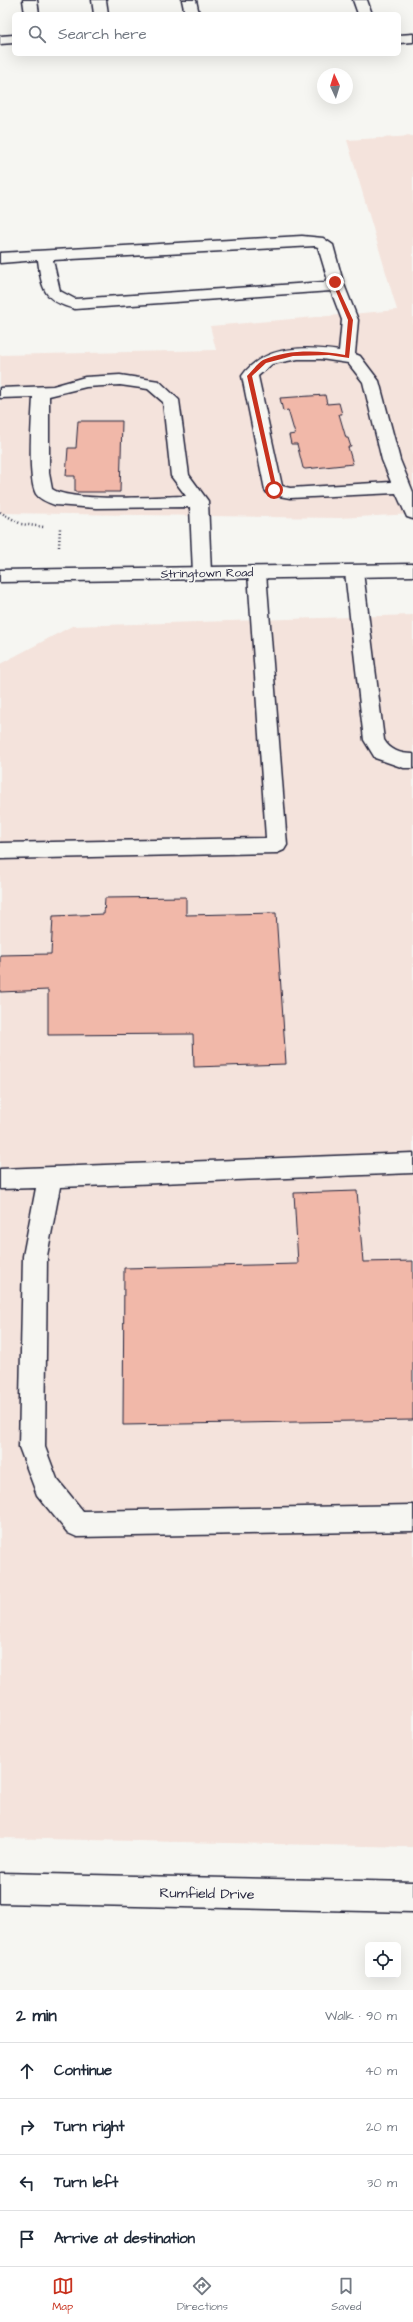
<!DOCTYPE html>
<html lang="en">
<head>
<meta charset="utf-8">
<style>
	body { margin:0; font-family:"Architects Daughter",sans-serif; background:#f6f6f7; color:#1f2937 }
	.controls { position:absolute; right:12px; bottom:12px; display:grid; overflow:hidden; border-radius:6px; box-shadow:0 4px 16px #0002 }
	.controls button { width:36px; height:36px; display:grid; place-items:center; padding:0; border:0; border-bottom:1px solid #e0e1e3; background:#fff; color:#1f2937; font:20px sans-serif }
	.compass { position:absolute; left:317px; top:68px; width:36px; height:36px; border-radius:50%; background:#fff; box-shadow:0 4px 16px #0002; rotate:356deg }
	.stop { position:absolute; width:12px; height:12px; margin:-9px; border:3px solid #c8321e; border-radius:50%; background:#fff }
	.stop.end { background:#c8321e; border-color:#fff; box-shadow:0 1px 4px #0008 }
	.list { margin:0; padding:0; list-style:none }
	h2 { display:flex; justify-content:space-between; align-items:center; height:52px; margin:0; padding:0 16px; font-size:17px }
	h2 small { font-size:13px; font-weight:400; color:#747a83 }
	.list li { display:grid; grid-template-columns:26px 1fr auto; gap:12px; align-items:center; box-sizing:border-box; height:56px; padding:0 16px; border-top:1px solid #e0e1e3 }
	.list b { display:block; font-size:15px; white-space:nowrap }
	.list em { font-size:13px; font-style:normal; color:#747a83 }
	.icon { flex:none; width:22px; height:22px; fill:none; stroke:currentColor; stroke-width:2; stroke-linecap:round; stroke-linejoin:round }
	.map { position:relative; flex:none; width:413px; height:1990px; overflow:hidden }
	.search { position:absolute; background:#fff; box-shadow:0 4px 16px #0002; left:12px; right:12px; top:12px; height:44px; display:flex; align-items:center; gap:10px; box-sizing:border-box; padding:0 14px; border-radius:6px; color:#747a83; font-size:15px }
	.sheet { height:276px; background:#fff }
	nav { display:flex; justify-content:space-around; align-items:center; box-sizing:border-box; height:56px; border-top:1px solid #e0e1e3; background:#fff; font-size:11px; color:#747a83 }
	nav a { display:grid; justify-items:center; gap:2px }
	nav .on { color:#c8321e }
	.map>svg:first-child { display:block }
</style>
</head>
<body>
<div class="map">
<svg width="413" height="1990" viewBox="0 0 413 1990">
	<rect width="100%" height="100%" fill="#f6f6f2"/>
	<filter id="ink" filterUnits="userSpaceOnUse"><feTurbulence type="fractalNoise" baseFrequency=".025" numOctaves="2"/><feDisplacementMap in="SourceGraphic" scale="8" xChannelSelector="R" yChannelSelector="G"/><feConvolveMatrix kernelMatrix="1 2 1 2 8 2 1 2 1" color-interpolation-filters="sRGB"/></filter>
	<g filter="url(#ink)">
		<!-- built -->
		<g fill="#f4e3dc">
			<polygon points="413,136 413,514 339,518 0,513 0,355 216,350 210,326 397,310 347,140"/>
			<polygon points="413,615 413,1847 0,1838 0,664 72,626"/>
		</g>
		<!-- building -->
		<g fill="#f1b8a9" stroke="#22223b">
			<polygon points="325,395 327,404 339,403 342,414 339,414 346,438 348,438 351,447 348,447 353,464 305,469 303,468 297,444 291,444 289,435 295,434 288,410 283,411 280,398"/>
			<polygon points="78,421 122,421 120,492 75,492 75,476 66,476 68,448 76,448"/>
			<polygon points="186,897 186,915 276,913 286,1064 194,1067 193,1034 48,1035 48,990 0,992 0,955 51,954 53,916 104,914 105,898"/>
			<polygon points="357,1191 363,1262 413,1261 413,1420 123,1425 124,1268 298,1264 294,1193"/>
		</g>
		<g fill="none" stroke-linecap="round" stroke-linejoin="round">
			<defs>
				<g id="lane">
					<polygon points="23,0 37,0 39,14 25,14"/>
					<polygon points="92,0 106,0 108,14 94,14"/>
					<polygon points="182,0 196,0 199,14 185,14"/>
					<polygon points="353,0 367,0 372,14 358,14"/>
					<polygon points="413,34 413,42 399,43 399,35"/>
					<polygon points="14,35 14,43 0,44 0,36"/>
					<path d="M302 236 323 238 333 245 343 282 358 320 355 354 360 356 379 381 400 460 413 492V519L407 517 396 493 290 498 268 494 265 490 242 376C263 345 306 346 339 351L342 320 331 291 75 309C44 301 42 290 38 260L0 263V253ZM315 246 318 247 327 277 325 282 75 299 60 291 53 260ZM298 359H321L348 363 363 382 382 460 391 482 290 488 282 486 258 376 272 364Z"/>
					<path d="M120 375 159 381 179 400 189 475 208 501 211 573 208 577 202 579 196 577 193 573 190 507 96 508 55 505C49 503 40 500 36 494 27 478 32 418 33 397L0 398V388L53 386 85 377ZM120 385 148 389 163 402 171 476 186 496C157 496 73 503 52 489L49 473V396L86 387Z"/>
					<path d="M354 566 360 568 363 572 384 740C390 750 400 754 413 754V768H404L375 758 364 740 345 572 348 568Z"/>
					<polygon points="257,567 263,569 266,573 287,845 284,850 277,853 0,859 0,843 266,838 248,573 251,569"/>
					<polygon points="413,1153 413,1173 60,1187 47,1256 45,1447 57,1479 83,1511 413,1505 413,1531 77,1537 68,1533 37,1495 19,1447 23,1256 36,1188 0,1189 0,1169"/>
				</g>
				<polygon id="street" points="0,1873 413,1882 413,1912 0,1903"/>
				<polygon id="secondary" points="413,564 413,576 0,582 0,570"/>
			</defs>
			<!-- lane casing -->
			<use href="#lane" stroke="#22223b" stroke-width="3"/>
			<!-- street casing -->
			<use href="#street" stroke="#22223b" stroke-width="3"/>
			<!-- secondary casing -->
			<use href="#secondary" stroke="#22223b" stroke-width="3"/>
			<!-- path -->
			<g stroke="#22223b" stroke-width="2.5" stroke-dasharray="1 2.5" stroke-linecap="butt">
				<polyline points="0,512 21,524 44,527"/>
				<polyline points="59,547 60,528"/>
			</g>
			<!-- lane -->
			<use href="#lane" fill="#f6f6f2" fill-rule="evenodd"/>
			<!-- street -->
			<use href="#street" fill="#f6f6f2" fill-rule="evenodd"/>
			<!-- secondary -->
			<use href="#secondary" fill="#f6f6f2" fill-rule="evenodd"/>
		</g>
	</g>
	<!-- route -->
	<path fill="#c8321e" d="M335 281 353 320 349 358 329 355 293 356 266 363 252 376 277 490 273 491 247 376C252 371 258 363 263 360 287 349 320 350 345 355L348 320 332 282Z"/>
	<g text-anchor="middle" stroke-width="3.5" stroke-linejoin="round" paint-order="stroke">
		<!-- street labels -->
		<g font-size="12" fill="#22223b" stroke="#f6f6f2">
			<text transform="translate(207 573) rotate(-1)" y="4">Stringtown Road</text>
		</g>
		<!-- near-street labels -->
		<g font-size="14" fill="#22223b" stroke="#f6f6f2">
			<text transform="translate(207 1893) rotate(1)" y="5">Rumfield Drive</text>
		</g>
	</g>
</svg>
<div class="controls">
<button><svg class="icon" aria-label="locate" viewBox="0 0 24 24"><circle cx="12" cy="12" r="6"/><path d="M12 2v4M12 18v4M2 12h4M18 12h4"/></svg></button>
</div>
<svg class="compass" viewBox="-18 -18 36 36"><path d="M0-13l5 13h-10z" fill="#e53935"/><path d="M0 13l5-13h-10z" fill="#747a83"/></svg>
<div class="stop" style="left:274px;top:490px"></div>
<div class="stop end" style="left:335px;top:282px"></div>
<div class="search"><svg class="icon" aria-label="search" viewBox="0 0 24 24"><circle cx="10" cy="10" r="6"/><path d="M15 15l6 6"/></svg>Search here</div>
</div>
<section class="sheet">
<h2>2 min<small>Walk · 90 m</small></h2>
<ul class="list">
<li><svg class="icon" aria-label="ahead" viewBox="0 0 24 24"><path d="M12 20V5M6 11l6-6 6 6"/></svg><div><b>Continue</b></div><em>40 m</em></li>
<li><svg class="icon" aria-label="right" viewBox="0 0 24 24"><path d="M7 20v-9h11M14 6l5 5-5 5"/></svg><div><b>Turn right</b></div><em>20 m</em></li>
<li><svg class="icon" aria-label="left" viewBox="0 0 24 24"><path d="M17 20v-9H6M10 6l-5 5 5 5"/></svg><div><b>Turn left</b></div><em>30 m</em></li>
<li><svg class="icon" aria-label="arrive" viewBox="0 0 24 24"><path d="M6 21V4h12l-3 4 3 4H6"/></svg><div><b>Arrive at destination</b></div></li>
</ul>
</section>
<nav>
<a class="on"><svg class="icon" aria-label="map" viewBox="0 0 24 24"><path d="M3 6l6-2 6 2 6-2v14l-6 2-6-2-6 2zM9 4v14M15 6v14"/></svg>Map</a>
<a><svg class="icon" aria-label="directions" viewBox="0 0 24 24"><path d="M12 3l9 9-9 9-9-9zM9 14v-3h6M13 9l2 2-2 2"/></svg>Directions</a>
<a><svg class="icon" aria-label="saved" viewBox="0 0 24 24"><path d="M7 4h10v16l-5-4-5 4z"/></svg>Saved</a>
</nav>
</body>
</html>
